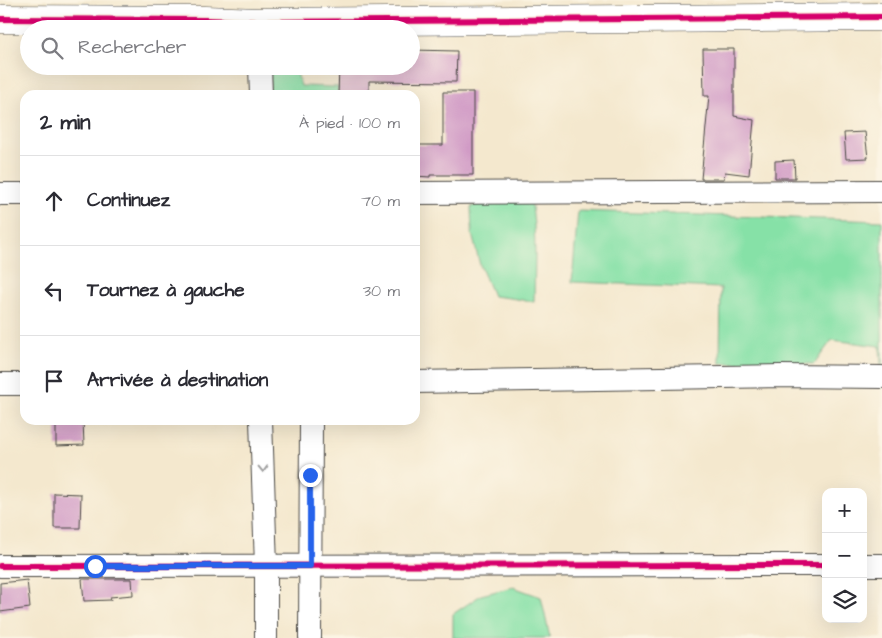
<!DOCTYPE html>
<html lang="fr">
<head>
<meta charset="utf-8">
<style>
	body { margin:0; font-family:"Architects Daughter",sans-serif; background:#f2f2f3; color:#2b2b33 }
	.controls { position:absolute; right:15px; bottom:15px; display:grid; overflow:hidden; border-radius:10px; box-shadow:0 5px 20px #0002 }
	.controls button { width:45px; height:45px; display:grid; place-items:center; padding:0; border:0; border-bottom:1px solid #e1e1e2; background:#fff; color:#2b2b33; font:25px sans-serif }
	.stop { position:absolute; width:15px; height:15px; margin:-11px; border:4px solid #2563eb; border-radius:50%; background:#fff }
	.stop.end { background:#2563eb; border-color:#fff; box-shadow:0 1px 5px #0008 }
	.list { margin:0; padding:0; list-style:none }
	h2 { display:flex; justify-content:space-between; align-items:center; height:65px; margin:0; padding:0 20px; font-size:21px }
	h2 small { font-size:16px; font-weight:400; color:#7c7c81 }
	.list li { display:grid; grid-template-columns:32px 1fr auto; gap:15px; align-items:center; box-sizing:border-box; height:90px; padding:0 20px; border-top:1px solid #e1e1e2 }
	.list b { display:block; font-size:19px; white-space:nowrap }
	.list em { font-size:16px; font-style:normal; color:#7c7c81 }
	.icon { flex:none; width:28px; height:28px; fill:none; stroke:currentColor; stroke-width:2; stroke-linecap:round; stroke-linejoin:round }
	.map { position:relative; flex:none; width:882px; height:638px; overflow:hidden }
	.search { position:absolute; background:#fff; box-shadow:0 5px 20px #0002; left:20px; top:20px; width:400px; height:55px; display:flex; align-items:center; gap:12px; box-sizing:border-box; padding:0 18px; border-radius:28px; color:#7c7c81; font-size:19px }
	.panel { position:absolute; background:#fff; box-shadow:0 5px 20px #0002; left:20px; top:90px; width:400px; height:335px; border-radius:15px }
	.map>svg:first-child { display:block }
</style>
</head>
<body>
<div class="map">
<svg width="882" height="638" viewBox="0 0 882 638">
	<rect width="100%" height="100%" fill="#fcf5e5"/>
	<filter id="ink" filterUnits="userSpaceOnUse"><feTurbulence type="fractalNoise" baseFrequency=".02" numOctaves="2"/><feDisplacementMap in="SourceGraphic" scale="10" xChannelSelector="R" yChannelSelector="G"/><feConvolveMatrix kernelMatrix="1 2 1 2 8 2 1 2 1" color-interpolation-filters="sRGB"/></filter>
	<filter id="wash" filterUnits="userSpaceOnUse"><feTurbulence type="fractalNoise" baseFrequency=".0096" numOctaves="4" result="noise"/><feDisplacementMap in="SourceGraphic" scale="20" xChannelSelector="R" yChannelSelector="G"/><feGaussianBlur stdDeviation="1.12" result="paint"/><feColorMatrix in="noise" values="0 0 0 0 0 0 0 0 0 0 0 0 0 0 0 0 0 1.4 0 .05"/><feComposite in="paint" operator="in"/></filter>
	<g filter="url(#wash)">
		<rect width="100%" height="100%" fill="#f4e8ce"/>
		<!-- green -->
		<g fill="#86e1a7" stroke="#588669">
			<polygon points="271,66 295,66 301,86 338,87 338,95 269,95"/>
			<path d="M517 190 531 200C534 218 535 236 535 255 535 271 534 286 534 302L510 298 493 296 480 265 472 234 471 207Z"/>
			<polygon points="578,211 882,221 882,366 881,366 880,346 832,340 814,364 720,363 721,288 572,282"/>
			<polygon points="513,587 541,597 550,638 453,638 453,614 481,595"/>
		</g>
		<g id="blocks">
			<!-- building -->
			<g fill="#d19bc6">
				<polygon points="703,49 734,49 734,116 754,120 749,175 725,172 724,179 701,179 709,96 704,96"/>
				<polygon points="411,50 457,51 456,82 369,81 369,95 338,95 339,66 411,66"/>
				<polygon points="443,92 473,92 473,175 430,175 430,177 415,176 415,145 443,145"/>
				<polygon points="865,132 868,158 846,159 844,133"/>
				<polygon points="794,160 795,178 775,178 775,161"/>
				<polygon points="56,420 83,420 84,445 56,446"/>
				<polygon points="54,493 81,494 80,528 54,528"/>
				<polygon points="82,579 132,579 133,595 110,597 111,600 84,601"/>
				<polygon points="27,580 30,608 0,612 0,583"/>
			</g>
		</g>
	</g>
	<g filter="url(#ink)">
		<use href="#blocks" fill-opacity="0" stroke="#494743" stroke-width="1"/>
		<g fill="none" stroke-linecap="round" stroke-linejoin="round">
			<defs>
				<g id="street">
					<polyline points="260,66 261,95"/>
					<polyline points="415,193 882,191"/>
					<polyline points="0,194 25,194"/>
					<polyline points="415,382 780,376 882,377"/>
					<polyline points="0,384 25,384"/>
					<polyline points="261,420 266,566 266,638"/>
					<polyline points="863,565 882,565"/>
					<polyline points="0,566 826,565"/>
					<polyline points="310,638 311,420"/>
				</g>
				<polyline id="secondary" points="0,19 205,20 259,22 882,17"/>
			</defs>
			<!-- street casing -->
			<use href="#street" stroke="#494743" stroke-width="24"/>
			<!-- secondary casing -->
			<use href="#secondary" stroke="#494743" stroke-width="29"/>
			<!-- street -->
			<use href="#street" stroke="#fff" stroke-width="22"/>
			<!-- secondary -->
			<use href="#secondary" stroke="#fff" stroke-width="28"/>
			<defs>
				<g id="cycleway">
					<polyline points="0,19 205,20 259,22 882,17"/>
					<polyline points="0,566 826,565"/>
				</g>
			</defs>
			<!-- cycleway casing -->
			<use href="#cycleway" stroke="#fcf5e5" stroke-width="9"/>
			<!-- cycleway -->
			<use href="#cycleway" stroke="#d6006c" stroke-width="6"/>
		</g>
		<!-- one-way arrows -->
		<defs><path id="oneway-chevron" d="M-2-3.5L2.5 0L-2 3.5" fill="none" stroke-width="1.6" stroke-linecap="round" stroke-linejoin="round" transform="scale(1.25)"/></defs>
		<use stroke="#a0a0a0" href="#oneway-chevron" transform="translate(263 469) rotate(88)"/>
	</g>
	<g fill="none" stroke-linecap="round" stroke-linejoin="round" filter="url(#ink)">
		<!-- route -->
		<polyline stroke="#2563eb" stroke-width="6" points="95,566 310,566 310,475"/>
	</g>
</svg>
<div class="controls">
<button>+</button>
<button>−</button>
<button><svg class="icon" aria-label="layers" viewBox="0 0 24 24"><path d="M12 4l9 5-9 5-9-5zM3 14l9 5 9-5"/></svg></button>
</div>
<div class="stop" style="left:95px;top:566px"></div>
<div class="stop end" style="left:310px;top:475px"></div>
<div class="search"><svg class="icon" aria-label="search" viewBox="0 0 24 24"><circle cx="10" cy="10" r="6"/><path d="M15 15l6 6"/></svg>Rechercher</div>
<section class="panel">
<h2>2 min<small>À pied · 100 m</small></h2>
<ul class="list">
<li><svg class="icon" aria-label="ahead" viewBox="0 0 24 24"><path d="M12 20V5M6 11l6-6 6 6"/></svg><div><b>Continuez</b></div><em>70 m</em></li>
<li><svg class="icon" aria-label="left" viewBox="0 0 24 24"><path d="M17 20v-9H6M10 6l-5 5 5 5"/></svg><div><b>Tournez à gauche</b></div><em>30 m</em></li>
<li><svg class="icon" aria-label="arrive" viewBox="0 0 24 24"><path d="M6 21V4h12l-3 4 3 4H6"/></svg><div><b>Arrivée à destination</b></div></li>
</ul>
</section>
</div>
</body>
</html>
